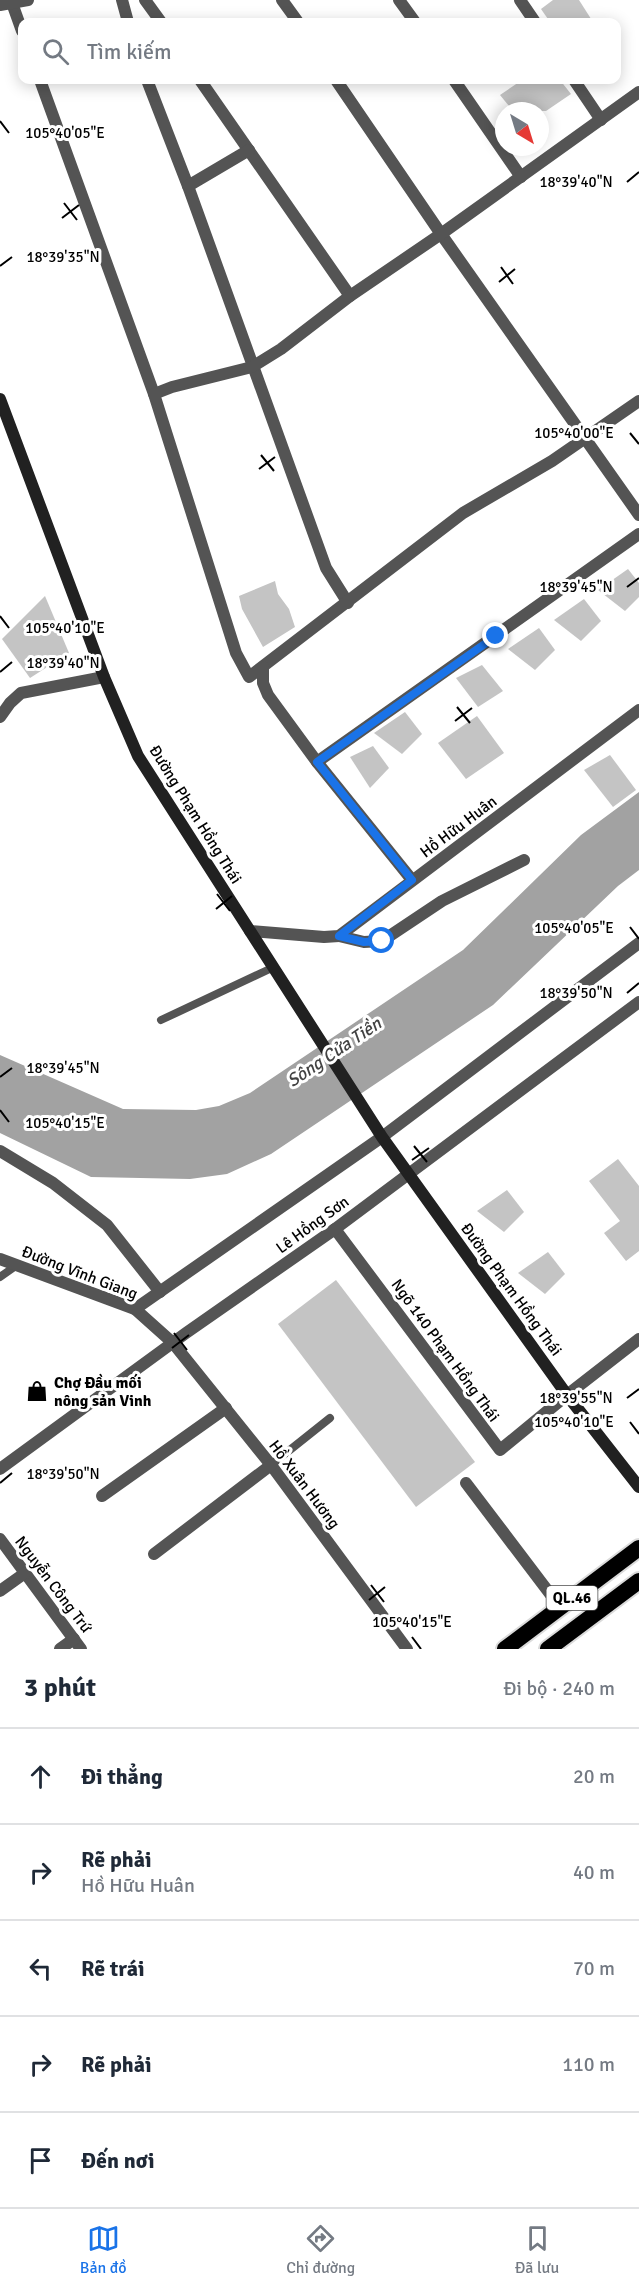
<!DOCTYPE html>
<html lang="vi">
<head>
<meta charset="utf-8">
<style>
	body { margin:0; font-family:Signika,sans-serif; background:#f2f2f3; color:#1f2937 }
	.compass { position:absolute; left:495px; top:102px; width:54px; height:54px; border-radius:50%; background:#fff; box-shadow:0 3px 15px #0003; rotate:142deg }
	.stop { position:absolute; width:18px; height:18px; margin:-14px; border:4px solid #1a73e8; border-radius:50%; background:#fff }
	.stop.end { background:#1a73e8; border-color:#fff; box-shadow:0 2px 6px #0008 }
	.list { margin:0; padding:0; list-style:none }
	h2 { display:flex; justify-content:space-between; align-items:center; height:78px; margin:0; padding:0 24px; font-size:26px }
	h2 small { font-size:20px; font-weight:400; color:#747a83 }
	.list li { display:grid; grid-template-columns:39px 1fr auto; gap:18px; align-items:center; box-sizing:border-box; height:96px; padding:0 24px; border-top:2px solid #e0e1e3 }
	.list b { display:block; font-size:22px; white-space:nowrap }
	.list p { margin:0; font-size:20px; white-space:nowrap; color:#747a83 }
	.list em { font-size:20px; font-style:normal; color:#747a83 }
	.icon { flex:none; width:33px; height:33px; fill:none; stroke:currentColor; stroke-width:2; stroke-linecap:round; stroke-linejoin:round }
	.map { position:relative; flex:none; width:639px; height:1649px; overflow:hidden }
	.search { position:absolute; background:#fff; box-shadow:0 3px 15px #0003; left:18px; right:18px; top:18px; height:66px; display:flex; align-items:center; gap:15px; box-sizing:border-box; padding:0 21px; border-radius:12px; color:#747a83; font-size:22px }
	.sheet { height:558px; background:#fff }
	nav { display:flex; justify-content:space-around; align-items:center; box-sizing:border-box; height:84px; border-top:2px solid #e0e1e3; background:#fff; font-size:16px; color:#747a83 }
	nav a { display:grid; justify-items:center; gap:3px }
	nav .on { color:#1a73e8 }
	.map>svg:first-child { display:block }
</style>
</head>
<body>
<div class="map">
<svg width="639" height="1649" viewBox="0 0 639 1649">
	<rect width="100%" height="100%" fill="#fff"/>
	<!-- water -->
	<polygon fill="#a2a2a2" points="639,792 639,870 618,886 493,1005 271,1154 227,1174 190,1179 91,1177 0,1133 0,1055 123,1109 196,1110 219,1106 250,1093 463,950 581,835"/>
	<!-- building -->
	<g fill="#c4c4c4">
		<polygon points="553,0 579,0 593,22 550,22 541,9"/>
		<polygon points="522,80 560,80 571,94 546,111 513,111 500,95"/>
		<polygon points="628,569 639,583 639,597 625,611 598,590"/>
		<polygon points="275,581 278,594 289,609 295,627 263,647 242,609 239,596"/>
		<polygon points="45,596 69,653 30,678 2,639"/>
		<polygon points="584,599 601,621 581,641 554,620"/>
		<polygon points="539,628 555,650 535,670 508,649"/>
		<polygon points="482,665 503,691 478,707 456,678"/>
		<polygon points="405,712 422,734 402,754 374,733"/>
		<polygon points="477,716 504,753 466,779 438,743"/>
		<polygon points="373,746 389,768 370,788 350,757"/>
		<polygon points="610,755 636,790 613,807 584,770"/>
		<polygon points="618,1159 639,1186 639,1251 626,1261 604,1233 620,1221 589,1181"/>
		<polygon points="507,1190 524,1212 504,1232 477,1211"/>
		<polygon points="548,1252 565,1274 545,1294 518,1273"/>
		<polygon points="336,1280 475,1462 416,1507 278,1324"/>
	</g>
	<g fill="none" stroke-linecap="round" stroke-linejoin="round">
		<defs>
			<g id="trunk">
				<polyline points="505,1649 639,1548"/>
				<polyline points="548,1649 639,1581"/>
			</g>
		</defs>
		<!-- trunk casing -->
		<use href="#trunk" stroke="#dbdbdb" stroke-width="20"/>
		<!-- service -->
		<g stroke="#545454" stroke-width="8">
			<polyline points="161,1020 274,967"/>
			<polyline points="0,1277 17,1265"/>
			<polyline points="271,1465 330,1418"/>
		</g>
		<!-- minor -->
		<g stroke="#545454" stroke-width="12">
			<polyline points="122,0 128,22"/>
			<polyline points="145,0 161,22"/>
			<polyline points="282,0 298,22"/>
			<polyline points="399,0 415,22"/>
			<polyline points="520,0 535,22"/>
			<polyline points="12,3 22,31"/>
			<polyline points="40,80 154,394"/>
			<polyline points="147,80 188,186 326,568 348,603"/>
			<polyline points="200,80 350,296"/>
			<polyline points="336,80 441,234 639,515"/>
			<polyline points="454,80 521,177"/>
			<polyline points="574,80 601,120"/>
			<polyline points="639,92 441,234 350,296 281,349 252,367 172,387 154,394 236,653 249,677 463,513 552,461 639,401"/>
			<polyline points="188,186 249,150"/>
			<polyline points="263,667 263,683 268,695 317,762 412,880"/>
			<polyline points="0,717 10,703 21,693 104,677"/>
			<polyline points="317,762 639,534"/>
			<polyline points="339,936 364,942 382,941 442,901 524,860"/>
			<polyline points="0,1151 53,1183 107,1225 160,1292"/>
			<polyline points="335,1229 500,1450 567,1395 639,1339"/>
			<polyline points="173,1343 271,1465 407,1649"/>
			<polyline points="466,1483 560,1607"/>
			<polyline points="102,1496 226,1408"/>
			<polyline points="0,1539 81,1649"/>
			<polyline points="154,1554 271,1465"/>
			<polyline points="0,1591 25,1573"/>
			<polyline points="60,1649 74,1639"/>
		</g>
		<!-- tertiary -->
		<g stroke="#545454" stroke-width="12">
			<polyline points="0,5 28,0"/>
			<polyline points="250,931 324,937 339,936 639,710"/>
			<polyline points="0,1259 135,1309 173,1343"/>
			<polyline points="135,1309 382,1137 639,943"/>
			<polyline points="0,1469 186,1333 335,1229 639,1002"/>
		</g>
		<!-- secondary -->
		<polyline stroke="#212121" stroke-width="12" points="0,399 104,677 138,756 382,1137 567,1395 639,1487"/>
		<!-- trunk -->
		<use href="#trunk" stroke="#000" stroke-width="16"/>
	</g>
	<g fill="none" stroke-linecap="round" stroke-linejoin="round">
		<!-- route -->
		<polyline stroke="#1a73e8" stroke-width="8" points="382,941 364,942 339,936 412,880 317,762 496,636"/>
	</g>
	<!-- ticks -->
	<path fill="none" stroke="#000" stroke-width="2" d="M0 121 9 133M627 182 639 172M64 203 77 220M62 218 79 205M0 266 12 257M501 267 513 284M499 282 515 269M630 433 639 444M261 455 274 471M259 469 275 457M627 587 639 578M0 616 9 628M0 672 12 662M457 707 470 723M455 721 472 708M217 894 230 911M216 909 232 896M630 927 639 939M627 993 639 983M0 1077 12 1068M0 1110 9 1122M414 1146 427 1162M412 1160 429 1148M174 1333 187 1350M172 1348 189 1335M627 1398 639 1389M630 1422 639 1434M0 1483 12 1473M371 1585 384 1602M369 1600 385 1587M412 1637 421 1649"/>
	<!-- icons -->
	<defs>
		<symbol id="shop-bare" viewBox="-9 -9 18 18"><path d="M-5-2.5h2.3a2.7 3.5 0 0 1 5.4 0H5L5.5 6h-11ZM-1.5-2.5h3a1.5 2.3 0 0 0-3 0Z" fill="#000" stroke="#fff" stroke-width="2.5" paint-order="stroke"/></symbol>
	</defs>
	<g fill-rule="evenodd">
		<use href="#shop-bare" x="22" y="1376" width="30" height="30"/>
	</g>
	<g text-anchor="middle" stroke-width="6" stroke-linejoin="round" paint-order="stroke">
		<!-- shield labels -->
		<rect fill="#fff" stroke="#4c4c4c" stroke-width="1.5" x="546.5" y="1586" width="51" height="24" rx="4.5"/>
		<g font-size="15" font-weight="bold" fill="#000">
			<text x="572" y="1603">QL.46</text>
		</g>
		<!-- street labels -->
		<g font-size="16" fill="#000" stroke="#fff">
			<text transform="translate(196 814) rotate(58)" y="6">Đường Phạm Hồng Thái</text>
			<text transform="translate(458 826) rotate(-37)" y="6">Hồ Hữu Huân</text>
			<text transform="translate(312 1224) rotate(-36)" y="6">Lê Hồng Sơn</text>
			<text transform="translate(80 1272) rotate(21)" y="6">Đường Vĩnh Giang</text>
			<text transform="translate(512 1289) rotate(54)" y="6">Đường Phạm Hồng Thái</text>
			<text transform="translate(446 1350) rotate(54)" y="6">Ngõ 140 Phạm Hồng Thái</text>
			<text transform="translate(305 1484) rotate(53)" y="6">Hồ Xuân Hương</text>
			<text transform="translate(54 1584) rotate(53)" y="6">Nguyễn Công Trứ</text>
		</g>
		<!-- poi labels -->
		<g font-size="16" font-weight="bold" fill="#000" stroke="#fff" text-anchor="start">
			<text x="54" y="1388">Chợ Đầu mối<tspan x="54" dy="18">nông sản Vinh</tspan></text>
		</g>
		<!-- water labels -->
		<g font-size="18" font-style="italic" fill="#434343" stroke="#fff">
			<text transform="translate(334 1052) rotate(-34)" y="6">Sông Cửa Tiền</text>
		</g>
	</g>
	<g font-size="15" text-anchor="middle" fill="#000" stroke="#fff" stroke-width="6" stroke-linejoin="round" paint-order="stroke">
		<text x="65" y="138">105°40'05"E</text>
		<text x="576" y="187">18°39'40"N</text>
		<text x="63" y="262">18°39'35"N</text>
		<text x="574" y="438">105°40'00"E</text>
		<text x="576" y="592">18°39'45"N</text>
		<text x="65" y="633">105°40'10"E</text>
		<text x="63" y="668">18°39'40"N</text>
		<text x="574" y="933">105°40'05"E</text>
		<text x="576" y="998">18°39'50"N</text>
		<text x="63" y="1073">18°39'45"N</text>
		<text x="65" y="1128">105°40'15"E</text>
		<text x="576" y="1403">18°39'55"N</text>
		<text x="574" y="1427">105°40'10"E</text>
		<text x="63" y="1479">18°39'50"N</text>
		<text x="412" y="1627">105°40'15"E</text>
	</g>
</svg>
<svg class="compass" viewBox="-18 -18 36 36"><path d="M0-13l5 13h-10z" fill="#e53935"/><path d="M0 13l5-13h-10z" fill="#747a83"/></svg>
<div class="stop" style="left:382px;top:941px"></div>
<div class="stop end" style="left:496px;top:636px"></div>
<div class="search"><svg class="icon" aria-label="search" viewBox="0 0 24 24"><circle cx="10" cy="10" r="6"/><path d="M15 15l6 6"/></svg>Tìm kiếm</div>
</div>
<section class="sheet">
<h2>3 phút<small>Đi bộ · 240 m</small></h2>
<ul class="list">
<li><svg class="icon" aria-label="ahead" viewBox="0 0 24 24"><path d="M12 20V5M6 11l6-6 6 6"/></svg><div><b>Đi thẳng</b></div><em>20 m</em></li>
<li><svg class="icon" aria-label="right" viewBox="0 0 24 24"><path d="M7 20v-9h11M14 6l5 5-5 5"/></svg><div><b>Rẽ phải</b><p>Hồ Hữu Huân</p></div><em>40 m</em></li>
<li><svg class="icon" aria-label="left" viewBox="0 0 24 24"><path d="M17 20v-9H6M10 6l-5 5 5 5"/></svg><div><b>Rẽ trái</b></div><em>70 m</em></li>
<li><svg class="icon" aria-label="right" viewBox="0 0 24 24"><path d="M7 20v-9h11M14 6l5 5-5 5"/></svg><div><b>Rẽ phải</b></div><em>110 m</em></li>
<li><svg class="icon" aria-label="arrive" viewBox="0 0 24 24"><path d="M6 21V4h12l-3 4 3 4H6"/></svg><div><b>Đến nơi</b></div></li>
</ul>
</section>
<nav>
<a class="on"><svg class="icon" aria-label="map" viewBox="0 0 24 24"><path d="M3 6l6-2 6 2 6-2v14l-6 2-6-2-6 2zM9 4v14M15 6v14"/></svg>Bản đồ</a>
<a><svg class="icon" aria-label="directions" viewBox="0 0 24 24"><path d="M12 3l9 9-9 9-9-9zM9 14v-3h6M13 9l2 2-2 2"/></svg>Chỉ đường</a>
<a><svg class="icon" aria-label="saved" viewBox="0 0 24 24"><path d="M7 4h10v16l-5-4-5 4z"/></svg>Đã lưu</a>
</nav>
</body>
</html>
